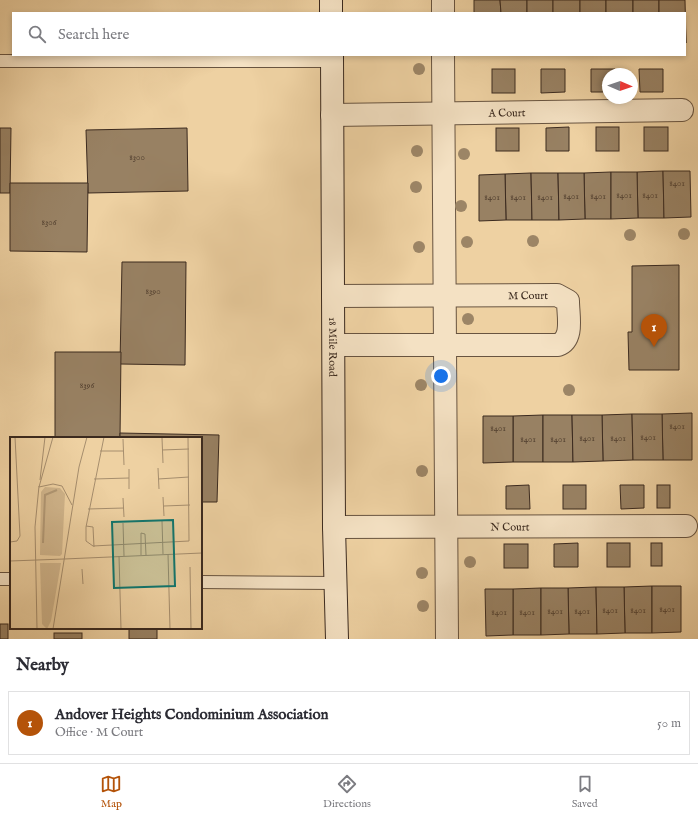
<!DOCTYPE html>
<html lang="en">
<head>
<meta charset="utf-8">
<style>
	body { margin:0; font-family:"IM FELL English",serif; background:#f7f7f7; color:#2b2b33 }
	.compass { position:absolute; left:602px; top:68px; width:36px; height:36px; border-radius:50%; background:#fff; box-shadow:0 2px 6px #0003; rotate:92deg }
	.you { position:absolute; left:441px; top:376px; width:14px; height:14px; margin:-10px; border:3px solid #fff; border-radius:50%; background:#1a73e8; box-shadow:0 0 0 6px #1a73e833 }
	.badge { display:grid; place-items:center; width:26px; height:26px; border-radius:50%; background:#b45309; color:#fff; font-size:13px; font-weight:700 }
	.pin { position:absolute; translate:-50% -33px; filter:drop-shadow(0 1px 2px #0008) }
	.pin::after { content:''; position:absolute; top:21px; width:14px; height:12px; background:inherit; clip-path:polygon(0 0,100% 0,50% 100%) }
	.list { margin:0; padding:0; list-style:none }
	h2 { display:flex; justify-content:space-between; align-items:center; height:52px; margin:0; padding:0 16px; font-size:17px }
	h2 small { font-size:13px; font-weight:400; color:#7c7c81 }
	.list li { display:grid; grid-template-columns:26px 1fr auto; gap:12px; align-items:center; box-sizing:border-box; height:64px; margin:0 8px 8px; padding:0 8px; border:1px solid #e1e1e2; border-radius:0px }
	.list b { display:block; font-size:15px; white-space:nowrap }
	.list p { margin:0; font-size:13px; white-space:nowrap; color:#7c7c81 }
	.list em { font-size:13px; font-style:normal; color:#7c7c81 }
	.icon { flex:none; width:22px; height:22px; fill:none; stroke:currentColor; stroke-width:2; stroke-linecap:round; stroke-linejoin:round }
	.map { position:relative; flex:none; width:698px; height:639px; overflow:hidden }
	.search { position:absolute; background:#fff; box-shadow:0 2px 6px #0003; left:12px; right:12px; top:12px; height:44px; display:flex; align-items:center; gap:10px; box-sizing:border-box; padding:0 14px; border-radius:0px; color:#7c7c81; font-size:15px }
	.sheet { height:124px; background:#fff }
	nav { display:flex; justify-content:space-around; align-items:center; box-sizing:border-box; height:56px; border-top:1px solid #e1e1e2; background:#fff; font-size:11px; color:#7c7c81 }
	nav a { display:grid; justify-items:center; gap:2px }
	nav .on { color:#b45309 }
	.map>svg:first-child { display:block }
</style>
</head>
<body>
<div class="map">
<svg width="698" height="639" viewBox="0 0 698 639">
	<rect width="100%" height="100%" fill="#eed1a2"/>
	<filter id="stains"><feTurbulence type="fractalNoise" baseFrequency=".005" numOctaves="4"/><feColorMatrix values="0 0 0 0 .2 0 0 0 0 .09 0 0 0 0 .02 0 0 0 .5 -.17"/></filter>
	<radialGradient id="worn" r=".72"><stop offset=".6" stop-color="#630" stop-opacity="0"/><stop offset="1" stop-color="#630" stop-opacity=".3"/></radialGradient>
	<!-- building -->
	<g fill="#988163" stroke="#3b2a1f">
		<polygon points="474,0 500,0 501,13 474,13"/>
		<polygon points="500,0 527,0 527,13 501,13"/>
		<rect x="527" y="0" width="26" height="13"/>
		<rect x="553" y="0" width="27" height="13"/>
		<rect x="580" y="0" width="26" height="13"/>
		<rect x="606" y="0" width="27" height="13"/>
		<rect x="633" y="0" width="26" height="13"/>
		<polygon points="659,0 685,0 686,43 685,13 659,13"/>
		<rect x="492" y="69" width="23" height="24"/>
		<polygon points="541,69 565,69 565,92 541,93"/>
		<polygon points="591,69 615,69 615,74 608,74 608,92 591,92"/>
		<polygon points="639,69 663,69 663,92 640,92"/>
		<polygon points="569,127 569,151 546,151 546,128"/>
		<rect x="596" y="127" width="23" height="24"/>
		<rect x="644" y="127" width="24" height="24"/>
		<polygon points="0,128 11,128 10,193 0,193"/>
		<polygon points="187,128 188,191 88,193 86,130"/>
		<rect x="496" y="128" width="23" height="23"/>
		<polygon points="663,171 664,218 638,218 637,172"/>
		<polygon points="663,171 690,171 691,217 664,218"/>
		<polygon points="611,172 611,219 585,219 584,173"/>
		<polygon points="611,172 637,172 638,218 611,219"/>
		<polygon points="531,173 532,220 506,220 505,174"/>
		<polygon points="531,173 558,173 559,220 532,220"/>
		<polygon points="558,173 584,173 585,219 559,220"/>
		<polygon points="505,174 506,220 479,221 479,175"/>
		<polygon points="10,183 88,183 87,252 10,251"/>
		<polygon points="122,262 186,262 185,365 120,364"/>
		<polygon points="679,265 679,370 629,370 628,332 632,332 632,266"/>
		<polygon points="55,352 121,352 120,438 55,438"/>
		<polygon points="692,413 692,460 663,460 662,414"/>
		<polygon points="632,414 633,460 603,461 602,415"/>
		<polygon points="632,414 662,414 663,460 633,460"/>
		<polygon points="543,415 543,462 513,462 513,416"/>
		<polygon points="543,415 572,415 573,462 543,462"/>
		<polygon points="572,415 602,415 603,461 573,462"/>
		<polygon points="483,416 513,416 513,462 483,463"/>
		<polygon points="120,433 219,435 217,502 201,502 201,438 120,438"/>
		<polygon points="529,485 530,509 506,509 506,486"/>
		<rect x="563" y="485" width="23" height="24"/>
		<polygon points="620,485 644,485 644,508 621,509"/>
		<rect x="657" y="485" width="13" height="23"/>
		<polygon points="578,543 578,567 554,567 554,544"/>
		<rect x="607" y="543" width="23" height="24"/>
		<rect x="651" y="543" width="11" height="23"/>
		<rect x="504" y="544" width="24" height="24"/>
		<polygon points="652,586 652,633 625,633 624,587"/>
		<polygon points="652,586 681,586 681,632 652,633"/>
		<polygon points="596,587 597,634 569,634 568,588"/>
		<polygon points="596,587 624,587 625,633 597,634"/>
		<polygon points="541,588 541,635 513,635 513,589"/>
		<polygon points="541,588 568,588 569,634 541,635"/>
		<polygon points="485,589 513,589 513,635 486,636"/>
		<rect x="0" y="624" width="8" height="15"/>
		<rect x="129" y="628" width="28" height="11"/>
		<rect x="54" y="633" width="28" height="6"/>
	</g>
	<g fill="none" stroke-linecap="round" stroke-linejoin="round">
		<defs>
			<g id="lane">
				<polyline points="0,61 332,61"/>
				<polyline points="0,579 11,579"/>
				<polyline points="201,582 336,583"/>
			</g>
			<g id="street">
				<polyline points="443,0 443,13"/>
				<polyline points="443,55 447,639"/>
				<path id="s1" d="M332 115 682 110"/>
				<path id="s2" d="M333 296 557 295 568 301C568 316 574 339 558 345H334"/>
				<path id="s3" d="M334 527 686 526"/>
			</g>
			<g id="secondary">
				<polyline points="331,0 331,13"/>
				<path id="s4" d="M332 55 334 527 337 639"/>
			</g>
		</defs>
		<!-- lane casing -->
		<use href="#lane" stroke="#685440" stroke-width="14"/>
		<!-- street casing -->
		<use href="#street" stroke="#685440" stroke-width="24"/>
		<!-- secondary casing -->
		<use href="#secondary" stroke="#3b2a1f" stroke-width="24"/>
		<!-- lane -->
		<use href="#lane" stroke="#f4e1c3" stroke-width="12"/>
		<!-- street -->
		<use href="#street" stroke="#f4e1c3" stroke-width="22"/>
		<!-- secondary -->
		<use href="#secondary" stroke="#f4e1c3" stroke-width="22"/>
	</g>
	<!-- trees -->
	<g fill="#9c8566">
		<circle cx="419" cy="69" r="6"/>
		<circle cx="417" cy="151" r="6"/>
		<circle cx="464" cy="154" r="6"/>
		<circle cx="416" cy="187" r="6"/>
		<circle cx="461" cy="206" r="6"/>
		<circle cx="684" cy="234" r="6"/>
		<circle cx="630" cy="235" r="6"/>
		<circle cx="533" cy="241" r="6"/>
		<circle cx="467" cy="242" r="6"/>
		<circle cx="419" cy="247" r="6"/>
		<circle cx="468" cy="319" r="6"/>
		<circle cx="421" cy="385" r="6"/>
		<circle cx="569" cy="390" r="6"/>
		<circle cx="422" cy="471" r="6"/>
		<circle cx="470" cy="562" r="6"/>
		<circle cx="422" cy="573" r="6"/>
		<circle cx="423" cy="606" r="6"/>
	</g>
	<g text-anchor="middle" stroke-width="3.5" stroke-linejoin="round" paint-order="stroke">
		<!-- number labels -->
		<g font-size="9" fill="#524030">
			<text x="137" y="160">8300</text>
			<text x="677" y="186">8401</text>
			<text x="624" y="198">8401</text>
			<text x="650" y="198">8401</text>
			<text x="571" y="199">8401</text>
			<text x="598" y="199">8401</text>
			<text x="492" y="200">8401</text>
			<text x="518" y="200">8401</text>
			<text x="545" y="200">8401</text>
			<text x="49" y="225">8306</text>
			<text x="153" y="294">8390</text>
			<text x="87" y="388">8396</text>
			<text x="677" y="429">8401</text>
			<text x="498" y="431">8401</text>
			<text x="648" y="440">8401</text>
			<text x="587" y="441">8401</text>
			<text x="618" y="441">8401</text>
			<text x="528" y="442">8401</text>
			<text x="558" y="442">8401</text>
			<text x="667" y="612">8401</text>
			<text x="610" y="613">8401</text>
			<text x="638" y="613">8401</text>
			<text x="555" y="614">8401</text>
			<text x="582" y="614">8401</text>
			<text x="499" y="615">8401</text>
			<text x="527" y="615">8401</text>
		</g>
		<!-- street labels -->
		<g font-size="11" fill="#3b2a1f" stroke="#f4e1c3">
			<text dy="4" stroke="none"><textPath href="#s1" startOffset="175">A Court</textPath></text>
			<text dy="4" stroke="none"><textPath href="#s2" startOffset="195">M Court</textPath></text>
			<text dy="4" stroke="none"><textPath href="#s4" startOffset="292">18 Mile Road</textPath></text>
			<text dy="4" stroke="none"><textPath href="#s3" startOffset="176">N Court</textPath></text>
		</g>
	</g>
	<!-- overview -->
	<g transform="translate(10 437)">
		<rect width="192" height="192" fill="#eed1a2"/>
		<path d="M35 50 50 51 55 57 52 117 50 119 30 118 31 55ZM30 126H51L41 184 37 192 32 187Z" fill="#d0b58c"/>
		<path fill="none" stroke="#b19875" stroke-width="2" d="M33 106 35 58 47 53"/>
		<path fill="none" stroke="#a68e6e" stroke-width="1" d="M94 0 76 90V104L83 109 179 104 178 0M152 1 153 26M113 2 114 28M152 13 179 12M90 14H114M148 31 149 52M119 32V52M84 42 119 41M148 42 179 40M30 43 35 0M29 50 43 47 52 49 62 68M29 50 43 0M153 60 154 79M113 61 114 80M154 69 180 68M78 72 114 71M152 84 153 117M113 86 114 119M76 89 83 90 84 110M0 105 7 104 10 99 5 0M158 117 160 192M131 118V96L135 97 136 118M109 119 111 192M54 122 192 116M0 124 54 122M180 130 181 192M72 132 73 147M27 192 25 90 29 49M43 192 69 30 77 0"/>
		<path fill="#0f766e" fill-opacity="0.15" stroke="#0f766e" stroke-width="2" d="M163 83 165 149 104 151 102 85Z"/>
		<rect width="192" height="192" fill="none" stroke="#3b2a1f" stroke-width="2"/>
	</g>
	<rect width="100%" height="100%" filter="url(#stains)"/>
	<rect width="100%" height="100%" fill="url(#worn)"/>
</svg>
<svg class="compass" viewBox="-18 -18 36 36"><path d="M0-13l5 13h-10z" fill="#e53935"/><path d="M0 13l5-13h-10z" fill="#7c7c81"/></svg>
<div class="you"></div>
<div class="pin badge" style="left:654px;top:347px">1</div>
<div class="search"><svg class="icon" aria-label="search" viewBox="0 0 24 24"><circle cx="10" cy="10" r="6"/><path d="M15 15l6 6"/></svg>Search here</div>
</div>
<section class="sheet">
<h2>Nearby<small></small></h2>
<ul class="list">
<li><span class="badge">1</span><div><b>Andover Heights Condominium Association</b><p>Office · M Court</p></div><em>50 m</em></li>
</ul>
</section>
<nav>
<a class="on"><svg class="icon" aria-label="map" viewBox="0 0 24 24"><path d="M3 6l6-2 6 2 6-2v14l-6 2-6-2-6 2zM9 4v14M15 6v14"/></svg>Map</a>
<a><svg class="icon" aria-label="directions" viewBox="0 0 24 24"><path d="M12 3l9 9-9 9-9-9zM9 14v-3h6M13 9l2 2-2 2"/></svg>Directions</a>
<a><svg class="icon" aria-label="saved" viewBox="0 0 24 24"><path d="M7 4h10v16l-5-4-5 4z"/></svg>Saved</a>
</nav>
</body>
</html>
